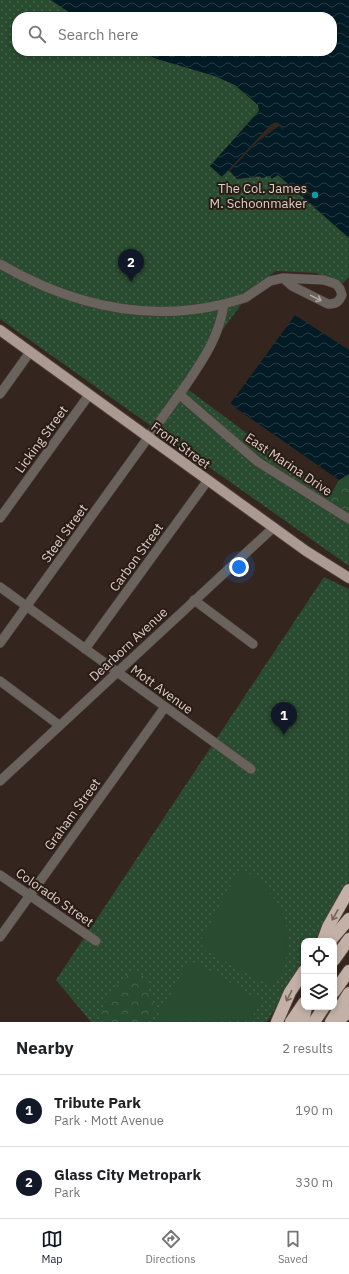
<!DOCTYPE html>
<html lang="en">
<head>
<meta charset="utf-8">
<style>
	body { margin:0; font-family:"IBM Plex Sans",sans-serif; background:#f2f2f2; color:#202124 }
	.controls { position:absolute; right:12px; bottom:12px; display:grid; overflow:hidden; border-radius:8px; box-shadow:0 2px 6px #0003 }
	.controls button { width:36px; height:36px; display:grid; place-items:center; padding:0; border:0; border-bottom:1px solid #e0e0e0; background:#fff; color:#202124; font:20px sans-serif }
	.you { position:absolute; left:239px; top:567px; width:14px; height:14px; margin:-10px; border:3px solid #fff; border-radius:50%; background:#1a73e8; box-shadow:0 0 0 6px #1a73e833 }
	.badge { display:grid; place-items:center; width:26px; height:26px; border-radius:50%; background:#111827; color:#fff; font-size:13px; font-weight:700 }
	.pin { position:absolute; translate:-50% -33px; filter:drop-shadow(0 1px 2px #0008) }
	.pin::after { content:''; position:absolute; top:21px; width:14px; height:12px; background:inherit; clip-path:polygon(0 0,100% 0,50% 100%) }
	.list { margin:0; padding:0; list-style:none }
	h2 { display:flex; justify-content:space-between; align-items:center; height:52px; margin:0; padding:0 16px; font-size:17px }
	h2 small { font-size:13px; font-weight:400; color:#757577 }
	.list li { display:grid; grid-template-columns:26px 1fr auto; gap:12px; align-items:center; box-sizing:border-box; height:72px; padding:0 16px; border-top:1px solid #e0e0e0 }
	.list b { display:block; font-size:15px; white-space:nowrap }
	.list p { margin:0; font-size:13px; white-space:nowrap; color:#757577 }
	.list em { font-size:13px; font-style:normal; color:#757577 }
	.icon { flex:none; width:22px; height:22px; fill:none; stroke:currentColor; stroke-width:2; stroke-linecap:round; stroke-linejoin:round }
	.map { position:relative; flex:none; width:349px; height:1022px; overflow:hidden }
	.search { position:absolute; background:#fff; box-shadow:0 2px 6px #0003; left:12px; right:12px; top:12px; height:44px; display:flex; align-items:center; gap:10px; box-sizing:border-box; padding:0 14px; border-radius:16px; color:#757577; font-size:15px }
	.sheet { height:196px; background:#fff }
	nav { display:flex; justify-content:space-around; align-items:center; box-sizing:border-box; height:56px; border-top:1px solid #e0e0e0; background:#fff; font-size:11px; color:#757577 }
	nav a { display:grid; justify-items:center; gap:2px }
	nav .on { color:#111827 }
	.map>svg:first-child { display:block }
</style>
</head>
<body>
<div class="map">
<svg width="349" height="1022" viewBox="0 0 349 1022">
	<defs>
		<pattern id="green-dots" width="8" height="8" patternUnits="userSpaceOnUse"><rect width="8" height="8" fill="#294b2f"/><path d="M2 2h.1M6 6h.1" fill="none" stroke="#47644c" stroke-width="1.8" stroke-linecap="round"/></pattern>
		<pattern id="forest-crowns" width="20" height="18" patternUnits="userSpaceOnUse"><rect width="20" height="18" fill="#294b2f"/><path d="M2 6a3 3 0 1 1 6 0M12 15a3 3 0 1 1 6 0" fill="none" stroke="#47644c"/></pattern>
		<pattern id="water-waves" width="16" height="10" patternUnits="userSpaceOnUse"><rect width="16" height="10" fill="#021b25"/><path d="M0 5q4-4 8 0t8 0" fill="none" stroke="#263b43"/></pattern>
	</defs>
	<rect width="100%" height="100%" fill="#34251e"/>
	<!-- green -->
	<g fill="url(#green-dots)">
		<polygon points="0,0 51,0 76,17 17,17 17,51 144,51 154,58 215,76 235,85 258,105 259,111 210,166 222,177 228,170 237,179 278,175 349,238 349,277 342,284 321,278 317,273 276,271 254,287 182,385 349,509 349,566 0,319"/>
		<polygon points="324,577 349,589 349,881 314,941 304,941 304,959 267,1022 91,1022 56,980"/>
	</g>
	<!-- forest -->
	<g fill="url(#forest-crowns)">
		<polygon points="349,474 349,517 328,499 339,480"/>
		<path d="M134 969 146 978 155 1012 145 1022H106L100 1015C106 996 119 981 134 969Z"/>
	</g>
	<!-- pitch -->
	<g fill="#294b2f">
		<path d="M241 867C274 891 296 919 285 963 283 971 276 980 272 987L203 949 201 940Z"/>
		<polygon points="196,962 262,1002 249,1021 154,1022 188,964"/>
	</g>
	<!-- water -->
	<g fill="url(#water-waves)">
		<polygon points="51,0 349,0 349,238 278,175 272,179 270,176 262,178 259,176 237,179 230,171 257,142 279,126 284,130 279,123 271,124 222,177 210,166 259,111 258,105 235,85 215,76 154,58 144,51 332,51 332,17 76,17"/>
		<polygon points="295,315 349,350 349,474 339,480 230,404"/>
	</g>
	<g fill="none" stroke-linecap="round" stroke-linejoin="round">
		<defs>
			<g id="minor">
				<path d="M0 264C69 304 145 323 224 304"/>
				<polyline points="0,394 30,352"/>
				<polyline points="180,395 258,462 349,519"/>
				<polyline points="0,518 89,395"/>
				<polyline points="0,587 251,769"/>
				<polyline points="194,600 253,644"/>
				<path d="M0 643 186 385C204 358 219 337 224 304L245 298 270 281 283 278 324 280 336 284 340 289 342 295C339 302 336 304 328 304L292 286 283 278"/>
				<polyline points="85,649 208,480"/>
				<polyline points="0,681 59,725"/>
				<polyline points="0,781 274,527"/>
				<polyline points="0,875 96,941"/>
				<polyline points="0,937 165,707"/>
			</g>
			<polyline id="major" points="0,330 306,551 349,578"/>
			<g id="highway">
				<polyline points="323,941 328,927 349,890"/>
				<polyline points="330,941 349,919"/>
				<polyline points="334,960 349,939"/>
				<polyline points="334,992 349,971"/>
				<polyline points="277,1022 290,992 304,971"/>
				<polyline points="291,1022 304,1003"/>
				<polyline points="303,1022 306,1007"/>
				<polyline points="314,1022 324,1007"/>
				<polyline points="331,1022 349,993"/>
				<polyline points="337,1022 349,1011"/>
			</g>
		</defs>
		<!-- minor casing -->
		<use href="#minor" stroke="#4f403a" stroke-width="10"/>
		<!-- major casing -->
		<use href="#major" stroke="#4f403a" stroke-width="12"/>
		<!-- highway casing -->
		<use href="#highway" stroke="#4f403a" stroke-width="14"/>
		<!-- minor -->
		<use href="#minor" stroke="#69625d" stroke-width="9"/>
		<!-- major -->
		<use href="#major" stroke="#aa9a91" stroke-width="10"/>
		<!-- highway -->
		<use href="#highway" stroke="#c3b0a6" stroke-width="12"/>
	</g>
	<!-- one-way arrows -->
	<defs><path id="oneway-shaft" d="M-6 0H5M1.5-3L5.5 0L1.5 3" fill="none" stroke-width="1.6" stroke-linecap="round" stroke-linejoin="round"/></defs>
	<use stroke="#b3aaa5" href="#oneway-shaft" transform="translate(316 298) rotate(26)"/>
	<g stroke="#76665d">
		<use href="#oneway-shaft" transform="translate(335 915) rotate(119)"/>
		<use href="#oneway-shaft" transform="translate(289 996) rotate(117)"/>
	</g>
	<!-- markers -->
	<circle fill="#0f9aa8" stroke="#2a1c14" stroke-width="1.5" cx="315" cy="195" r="4"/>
	<g text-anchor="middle" stroke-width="4" stroke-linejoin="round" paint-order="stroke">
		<!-- poi labels -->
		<g font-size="13" fill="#dbd0cc" stroke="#2a1c14" text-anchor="end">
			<text x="307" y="193">The Col. James<tspan x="307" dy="15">M. Schoonmaker</tspan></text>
		</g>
		<!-- street labels -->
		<g font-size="13" fill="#dbd0cc" stroke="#2a1c14">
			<text transform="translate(41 439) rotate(-54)" y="5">Licking Street</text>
			<text transform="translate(181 445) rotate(36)" y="5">Front Street</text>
			<text transform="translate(289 464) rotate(34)" y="5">East Marina Drive</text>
			<text transform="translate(64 533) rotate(-54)" y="5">Steel Street</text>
			<text transform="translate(136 557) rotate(-54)" y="5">Carbon Street</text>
			<text transform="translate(128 644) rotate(-43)" y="5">Dearborn Avenue</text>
			<text transform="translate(162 689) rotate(36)" y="5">Mott Avenue</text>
			<text transform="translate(72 814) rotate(-54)" y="5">Graham Street</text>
			<text transform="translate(55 897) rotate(35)" y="5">Colorado Street</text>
		</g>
	</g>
</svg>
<div class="controls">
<button><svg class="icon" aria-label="locate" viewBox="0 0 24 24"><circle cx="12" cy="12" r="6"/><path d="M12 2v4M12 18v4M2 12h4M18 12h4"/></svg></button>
<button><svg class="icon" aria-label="layers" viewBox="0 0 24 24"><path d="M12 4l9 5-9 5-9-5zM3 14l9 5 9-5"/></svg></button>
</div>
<div class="you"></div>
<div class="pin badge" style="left:284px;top:735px">1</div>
<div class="pin badge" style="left:131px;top:282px">2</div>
<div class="search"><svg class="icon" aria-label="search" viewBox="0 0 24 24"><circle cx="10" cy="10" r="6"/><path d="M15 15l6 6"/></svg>Search here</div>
</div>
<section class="sheet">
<h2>Nearby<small>2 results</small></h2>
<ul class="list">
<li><span class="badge">1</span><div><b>Tribute Park</b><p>Park · Mott Avenue</p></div><em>190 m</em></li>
<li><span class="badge">2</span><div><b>Glass City Metropark</b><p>Park</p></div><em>330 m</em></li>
</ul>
</section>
<nav>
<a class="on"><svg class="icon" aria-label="map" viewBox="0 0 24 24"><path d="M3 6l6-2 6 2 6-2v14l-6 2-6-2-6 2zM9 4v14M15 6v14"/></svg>Map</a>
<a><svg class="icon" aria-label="directions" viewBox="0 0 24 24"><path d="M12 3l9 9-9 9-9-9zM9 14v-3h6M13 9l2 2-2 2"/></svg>Directions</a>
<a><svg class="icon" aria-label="saved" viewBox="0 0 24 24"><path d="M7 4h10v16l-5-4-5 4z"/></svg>Saved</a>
</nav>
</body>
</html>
